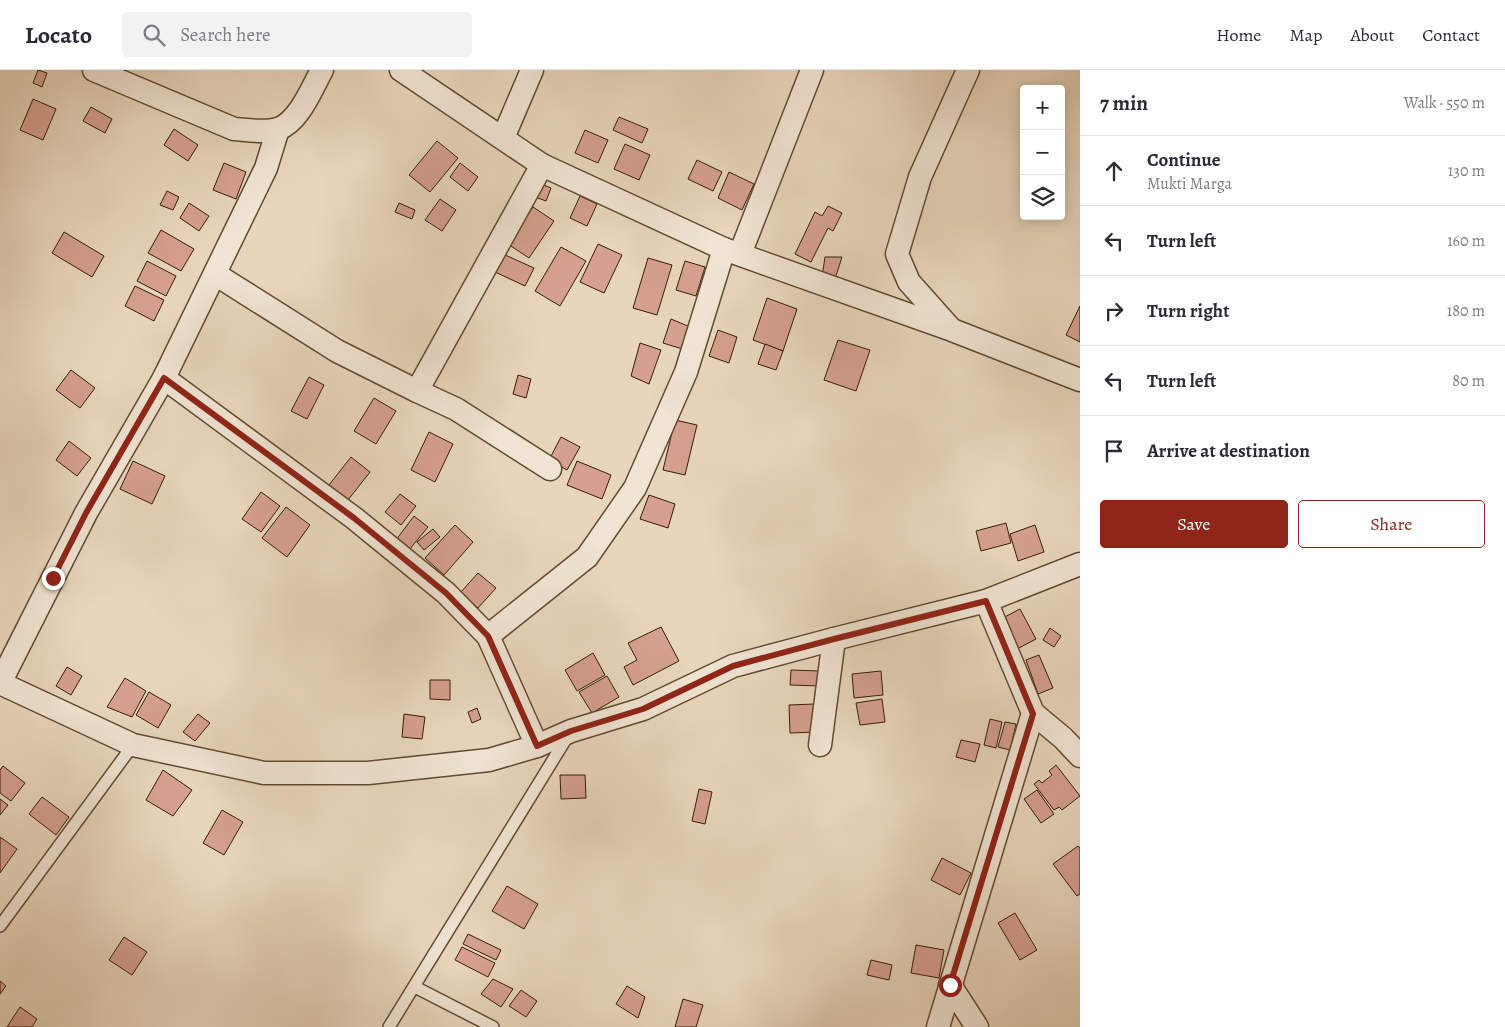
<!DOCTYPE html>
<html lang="en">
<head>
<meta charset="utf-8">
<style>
	body { margin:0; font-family:Alegreya,serif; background:#f2f2f3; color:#2b2b33 }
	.controls { position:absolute; right:15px; top:15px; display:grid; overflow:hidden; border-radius:5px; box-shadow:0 2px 12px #0003 }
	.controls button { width:45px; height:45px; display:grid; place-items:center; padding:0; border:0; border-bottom:1px solid #e1e1e2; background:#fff; color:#2b2b33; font:25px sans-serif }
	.stop { position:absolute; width:15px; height:15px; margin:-11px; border:4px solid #8f2418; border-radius:50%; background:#fff }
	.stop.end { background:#8f2418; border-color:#fff; box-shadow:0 1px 5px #0008 }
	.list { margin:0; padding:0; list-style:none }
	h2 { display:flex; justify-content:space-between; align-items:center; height:65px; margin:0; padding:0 20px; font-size:21px }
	h2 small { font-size:16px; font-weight:400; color:#7c7c81 }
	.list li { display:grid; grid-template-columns:32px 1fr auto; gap:15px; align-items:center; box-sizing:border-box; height:70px; padding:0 20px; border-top:1px solid #e1e1e2 }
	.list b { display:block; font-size:19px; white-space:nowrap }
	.list p { margin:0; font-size:16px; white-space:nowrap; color:#7c7c81 }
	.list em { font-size:16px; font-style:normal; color:#7c7c81 }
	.actions { display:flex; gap:10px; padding:15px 20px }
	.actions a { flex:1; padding:11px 0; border:1px solid #8f2418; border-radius:5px; text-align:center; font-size:18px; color:#8f2418 }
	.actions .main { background:#8f2418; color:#fff }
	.icon { flex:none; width:28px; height:28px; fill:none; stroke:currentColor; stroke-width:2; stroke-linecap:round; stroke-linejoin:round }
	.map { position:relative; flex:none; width:1080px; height:957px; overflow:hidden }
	header { display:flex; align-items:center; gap:30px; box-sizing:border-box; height:70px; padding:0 25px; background:#fff; border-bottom:1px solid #e1e1e2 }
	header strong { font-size:24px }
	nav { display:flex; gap:28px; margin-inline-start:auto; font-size:18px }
	.search { width:350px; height:45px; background:#f2f2f3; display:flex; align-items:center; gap:12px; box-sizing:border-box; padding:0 18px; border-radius:5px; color:#7c7c81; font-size:19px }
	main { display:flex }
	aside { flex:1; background:#fff }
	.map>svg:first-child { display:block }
</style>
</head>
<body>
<header>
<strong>Locato</strong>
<div class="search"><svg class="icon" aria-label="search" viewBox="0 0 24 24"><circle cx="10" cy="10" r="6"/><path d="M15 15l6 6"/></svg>Search here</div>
<nav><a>Home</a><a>Map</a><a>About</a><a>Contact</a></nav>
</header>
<main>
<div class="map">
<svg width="1080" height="957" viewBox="0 0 1080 957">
	<rect width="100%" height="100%" fill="#e8d6bc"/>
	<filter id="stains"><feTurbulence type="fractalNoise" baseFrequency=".004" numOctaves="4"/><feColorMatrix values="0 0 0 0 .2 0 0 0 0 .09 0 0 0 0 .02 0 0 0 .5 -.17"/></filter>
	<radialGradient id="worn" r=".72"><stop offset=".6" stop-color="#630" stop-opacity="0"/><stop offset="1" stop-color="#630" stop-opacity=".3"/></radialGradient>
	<!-- building -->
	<g fill="#d5a08f" stroke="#361c03">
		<polygon points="38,0 47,3 42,17 33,13"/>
		<polygon points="33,29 56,39 43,70 20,60"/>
		<polygon points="91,37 112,49 105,63 83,51"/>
		<polygon points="619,47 648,59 642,73 613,60"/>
		<polygon points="174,59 198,75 188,91 164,75"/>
		<polygon points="585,60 608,70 598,93 575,83"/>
		<polygon points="437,71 458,88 430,122 409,105"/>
		<polygon points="625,74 650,85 639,110 614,99"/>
		<polygon points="697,90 722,102 713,121 688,109"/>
		<polygon points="224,93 246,102 236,129 213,120"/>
		<polygon points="460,93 478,107 468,121 450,107"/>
		<polygon points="729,102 754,114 742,140 718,128"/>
		<polygon points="541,114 551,118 546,131 535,127"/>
		<polygon points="167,121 179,127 173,140 160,135"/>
		<polygon points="580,126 597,134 587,156 570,148"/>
		<polygon points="440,129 456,140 442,161 425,150"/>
		<polygon points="189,133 209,146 199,161 180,148"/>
		<polygon points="399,133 415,140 412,149 395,142"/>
		<polygon points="828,136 842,143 833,161 828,158 811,192 795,184 815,142 822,146"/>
		<polygon points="533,137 554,151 529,188 508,174"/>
		<polygon points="161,160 194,179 181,201 148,183"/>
		<polygon points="64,162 104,186 92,207 52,183"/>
		<polygon points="598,174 622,185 604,223 580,212"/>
		<polygon points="561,177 586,191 560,236 535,221"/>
		<polygon points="503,184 534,198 525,216 495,202"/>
		<polygon points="825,187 842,187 835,209 822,207"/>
		<polygon points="648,188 672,195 657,245 633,238"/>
		<polygon points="147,191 176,206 166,226 137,211"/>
		<polygon points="685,191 705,197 696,226 676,220"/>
		<polygon points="135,216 164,230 154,251 125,236"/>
		<polygon points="767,228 797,239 783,281 753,270"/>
		<polygon points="1080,236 1080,272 1066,265"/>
		<polygon points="671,249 695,259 689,281 663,273"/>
		<polygon points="718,260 737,267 729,293 709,286"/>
		<polygon points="838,270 870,280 856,321 824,310"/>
		<polygon points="640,273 661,280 649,314 631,306"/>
		<polygon points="765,274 783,281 776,300 758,294"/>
		<polygon points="71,300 95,318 80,338 56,320"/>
		<polygon points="518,305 531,309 526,328 513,324"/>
		<polygon points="309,307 324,315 307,349 291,341"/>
		<polygon points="374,328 396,341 376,374 354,361"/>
		<polygon points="675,350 697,355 685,405 663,400"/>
		<polygon points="429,362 453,374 435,412 411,400"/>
		<polygon points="561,367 580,377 567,400 549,390"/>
		<polygon points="69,371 91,388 77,406 56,390"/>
		<polygon points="351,387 370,402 348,430 329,415"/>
		<polygon points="133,391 165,406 152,434 120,419"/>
		<polygon points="577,391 611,405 602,429 567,415"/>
		<polygon points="261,422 280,436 261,462 242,449"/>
		<polygon points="400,424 416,436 401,455 385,442"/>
		<polygon points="649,425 675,434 668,458 640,449"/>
		<polygon points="286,437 310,455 287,487 262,468"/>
		<polygon points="414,446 428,457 409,480 396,470"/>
		<polygon points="1006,453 1011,473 981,481 976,461"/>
		<polygon points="455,455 473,472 444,505 425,488"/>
		<polygon points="1035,455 1044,482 1018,491 1010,464"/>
		<polygon points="433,459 440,467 424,480 417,472"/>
		<polygon points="478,503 496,518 478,538 460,523"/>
		<polygon points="1020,539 1036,569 1015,580 999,550"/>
		<polygon points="661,557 679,591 633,615 624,597 637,590 628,573"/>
		<polygon points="1050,558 1061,566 1054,577 1043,570"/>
		<polygon points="593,583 605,605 577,621 565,600"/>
		<polygon points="1039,585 1053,618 1038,624 1026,590"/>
		<polygon points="67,597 82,606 71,625 56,616"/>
		<polygon points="791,600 820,601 820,616 790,615"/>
		<polygon points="881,601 883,625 854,628 852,604"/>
		<polygon points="607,606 619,627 592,643 579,622"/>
		<polygon points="125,608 146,621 132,647 107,637"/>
		<polygon points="430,610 450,610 450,630 430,629"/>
		<polygon points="149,622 171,635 158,658 136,645"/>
		<polygon points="882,629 885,652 860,655 856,633"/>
		<polygon points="814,634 816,662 790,663 789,635"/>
		<polygon points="477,638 481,649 472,653 468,642"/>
		<polygon points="198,644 210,653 195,671 183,662"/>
		<polygon points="404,644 425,647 422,669 402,667"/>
		<polygon points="990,649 1002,652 996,678 984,675"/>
		<polygon points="1005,652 1016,654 1010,680 998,677"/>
		<polygon points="961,670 980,674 975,692 956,687"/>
		<polygon points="1056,695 1080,726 1062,740 1059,737 1054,740 1034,714 1039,710 1042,713 1052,705 1049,701"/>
		<polygon points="3,696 25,713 11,731 0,723 0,700"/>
		<polygon points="163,700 192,720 173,746 146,730"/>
		<polygon points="560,705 585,705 586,728 561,729"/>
		<polygon points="699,719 712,722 705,754 692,751"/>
		<polygon points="1037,720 1054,744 1041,753 1024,729"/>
		<polygon points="42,727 69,747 56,765 29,744"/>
		<polygon points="0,729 8,735 0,745"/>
		<polygon points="222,740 243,752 224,785 203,773"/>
		<polygon points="0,767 17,779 0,803"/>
		<polygon points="1078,776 1080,778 1080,824 1077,826 1053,794"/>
		<polygon points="942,788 971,803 960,825 931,810"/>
		<polygon points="507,816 538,834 524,859 492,841"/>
		<polygon points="1015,843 1037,880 1020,890 998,853"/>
		<polygon points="468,864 501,880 496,890 463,874"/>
		<polygon points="124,867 147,882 132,905 109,890"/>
		<polygon points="916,875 944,880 939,908 911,903"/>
		<polygon points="462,877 495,893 488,907 455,890"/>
		<polygon points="871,890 892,895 889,910 867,905"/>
		<polygon points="493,909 513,919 501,937 481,924"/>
		<polygon points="0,911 6,916 0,924"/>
		<polygon points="627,916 645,927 638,948 616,934"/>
		<polygon points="521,920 537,931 526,947 509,936"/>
		<polygon points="683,929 703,935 696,957 675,957"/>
		<polygon points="20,937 37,949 32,957 7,957"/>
	</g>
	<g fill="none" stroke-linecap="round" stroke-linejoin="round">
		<defs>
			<g id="service">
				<polyline points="0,856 133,675"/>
				<polyline points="415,917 493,957"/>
				<polyline points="389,957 569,664"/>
			</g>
			<g id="minor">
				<path d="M94 0 234 59C248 60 264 63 278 59 299 52 312 18 322 0"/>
				<polyline points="401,0 542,95 724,179 952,260 1080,310"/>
				<polyline points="278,59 266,98 164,308 354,448 446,523 488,566 537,676"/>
				<polyline points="503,68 532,0"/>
				<polyline points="740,184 812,0"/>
				<polyline points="215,204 337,281 417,321 542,95"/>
				<polyline points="950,258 909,212 897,184 920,107 968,0"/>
				<polyline points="417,321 456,339 550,399"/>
				<polyline points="488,566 587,487 635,418 686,302 724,179"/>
				<polyline points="0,613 133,675 264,703 368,703 489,690 537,676 571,661 643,639 733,596 834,569 986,531 1080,494"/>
				<polyline points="0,613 86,443 164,308"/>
				<polyline points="1033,643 1063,668 1080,686"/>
				<polyline points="820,675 834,569"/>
				<polyline points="950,915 977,957"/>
				<polyline points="938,957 1033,643 986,531"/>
			</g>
		</defs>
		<!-- service casing -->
		<use href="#service" stroke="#624a31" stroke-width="14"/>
		<!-- minor casing -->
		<use href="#minor" stroke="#624a31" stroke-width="25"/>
		<!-- service -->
		<use href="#service" stroke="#f0e4d3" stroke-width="11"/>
		<!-- minor -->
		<use href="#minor" stroke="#f0e4d3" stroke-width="22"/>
	</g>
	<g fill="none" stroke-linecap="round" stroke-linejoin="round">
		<!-- route -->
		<polyline stroke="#8f2418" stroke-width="6" points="53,508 86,443 164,308 354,448 446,523 488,566 537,676 571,661 643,639 733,596 834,569 986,531 1033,644 950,915"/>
	</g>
	<rect width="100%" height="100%" filter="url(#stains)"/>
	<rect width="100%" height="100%" fill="url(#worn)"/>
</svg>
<div class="controls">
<button>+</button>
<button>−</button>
<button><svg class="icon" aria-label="layers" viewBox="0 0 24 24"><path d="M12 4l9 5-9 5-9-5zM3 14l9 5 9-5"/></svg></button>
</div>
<div class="stop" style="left:950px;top:915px"></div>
<div class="stop end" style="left:53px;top:508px"></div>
</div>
<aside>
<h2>7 min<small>Walk · 550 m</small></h2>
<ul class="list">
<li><svg class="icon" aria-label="ahead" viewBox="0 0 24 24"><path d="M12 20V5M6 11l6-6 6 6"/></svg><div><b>Continue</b><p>Mukti Marga</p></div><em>130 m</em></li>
<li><svg class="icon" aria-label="left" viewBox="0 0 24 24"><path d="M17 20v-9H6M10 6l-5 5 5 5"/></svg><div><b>Turn left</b></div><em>160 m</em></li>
<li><svg class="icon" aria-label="right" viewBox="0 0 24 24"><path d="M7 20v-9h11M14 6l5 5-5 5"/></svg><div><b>Turn right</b></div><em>180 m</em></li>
<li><svg class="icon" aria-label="left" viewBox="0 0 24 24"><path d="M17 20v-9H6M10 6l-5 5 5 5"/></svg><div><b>Turn left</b></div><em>80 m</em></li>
<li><svg class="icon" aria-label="arrive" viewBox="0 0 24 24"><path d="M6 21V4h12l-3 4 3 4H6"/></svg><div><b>Arrive at destination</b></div></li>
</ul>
<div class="actions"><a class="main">Save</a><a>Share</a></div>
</aside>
</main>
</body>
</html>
